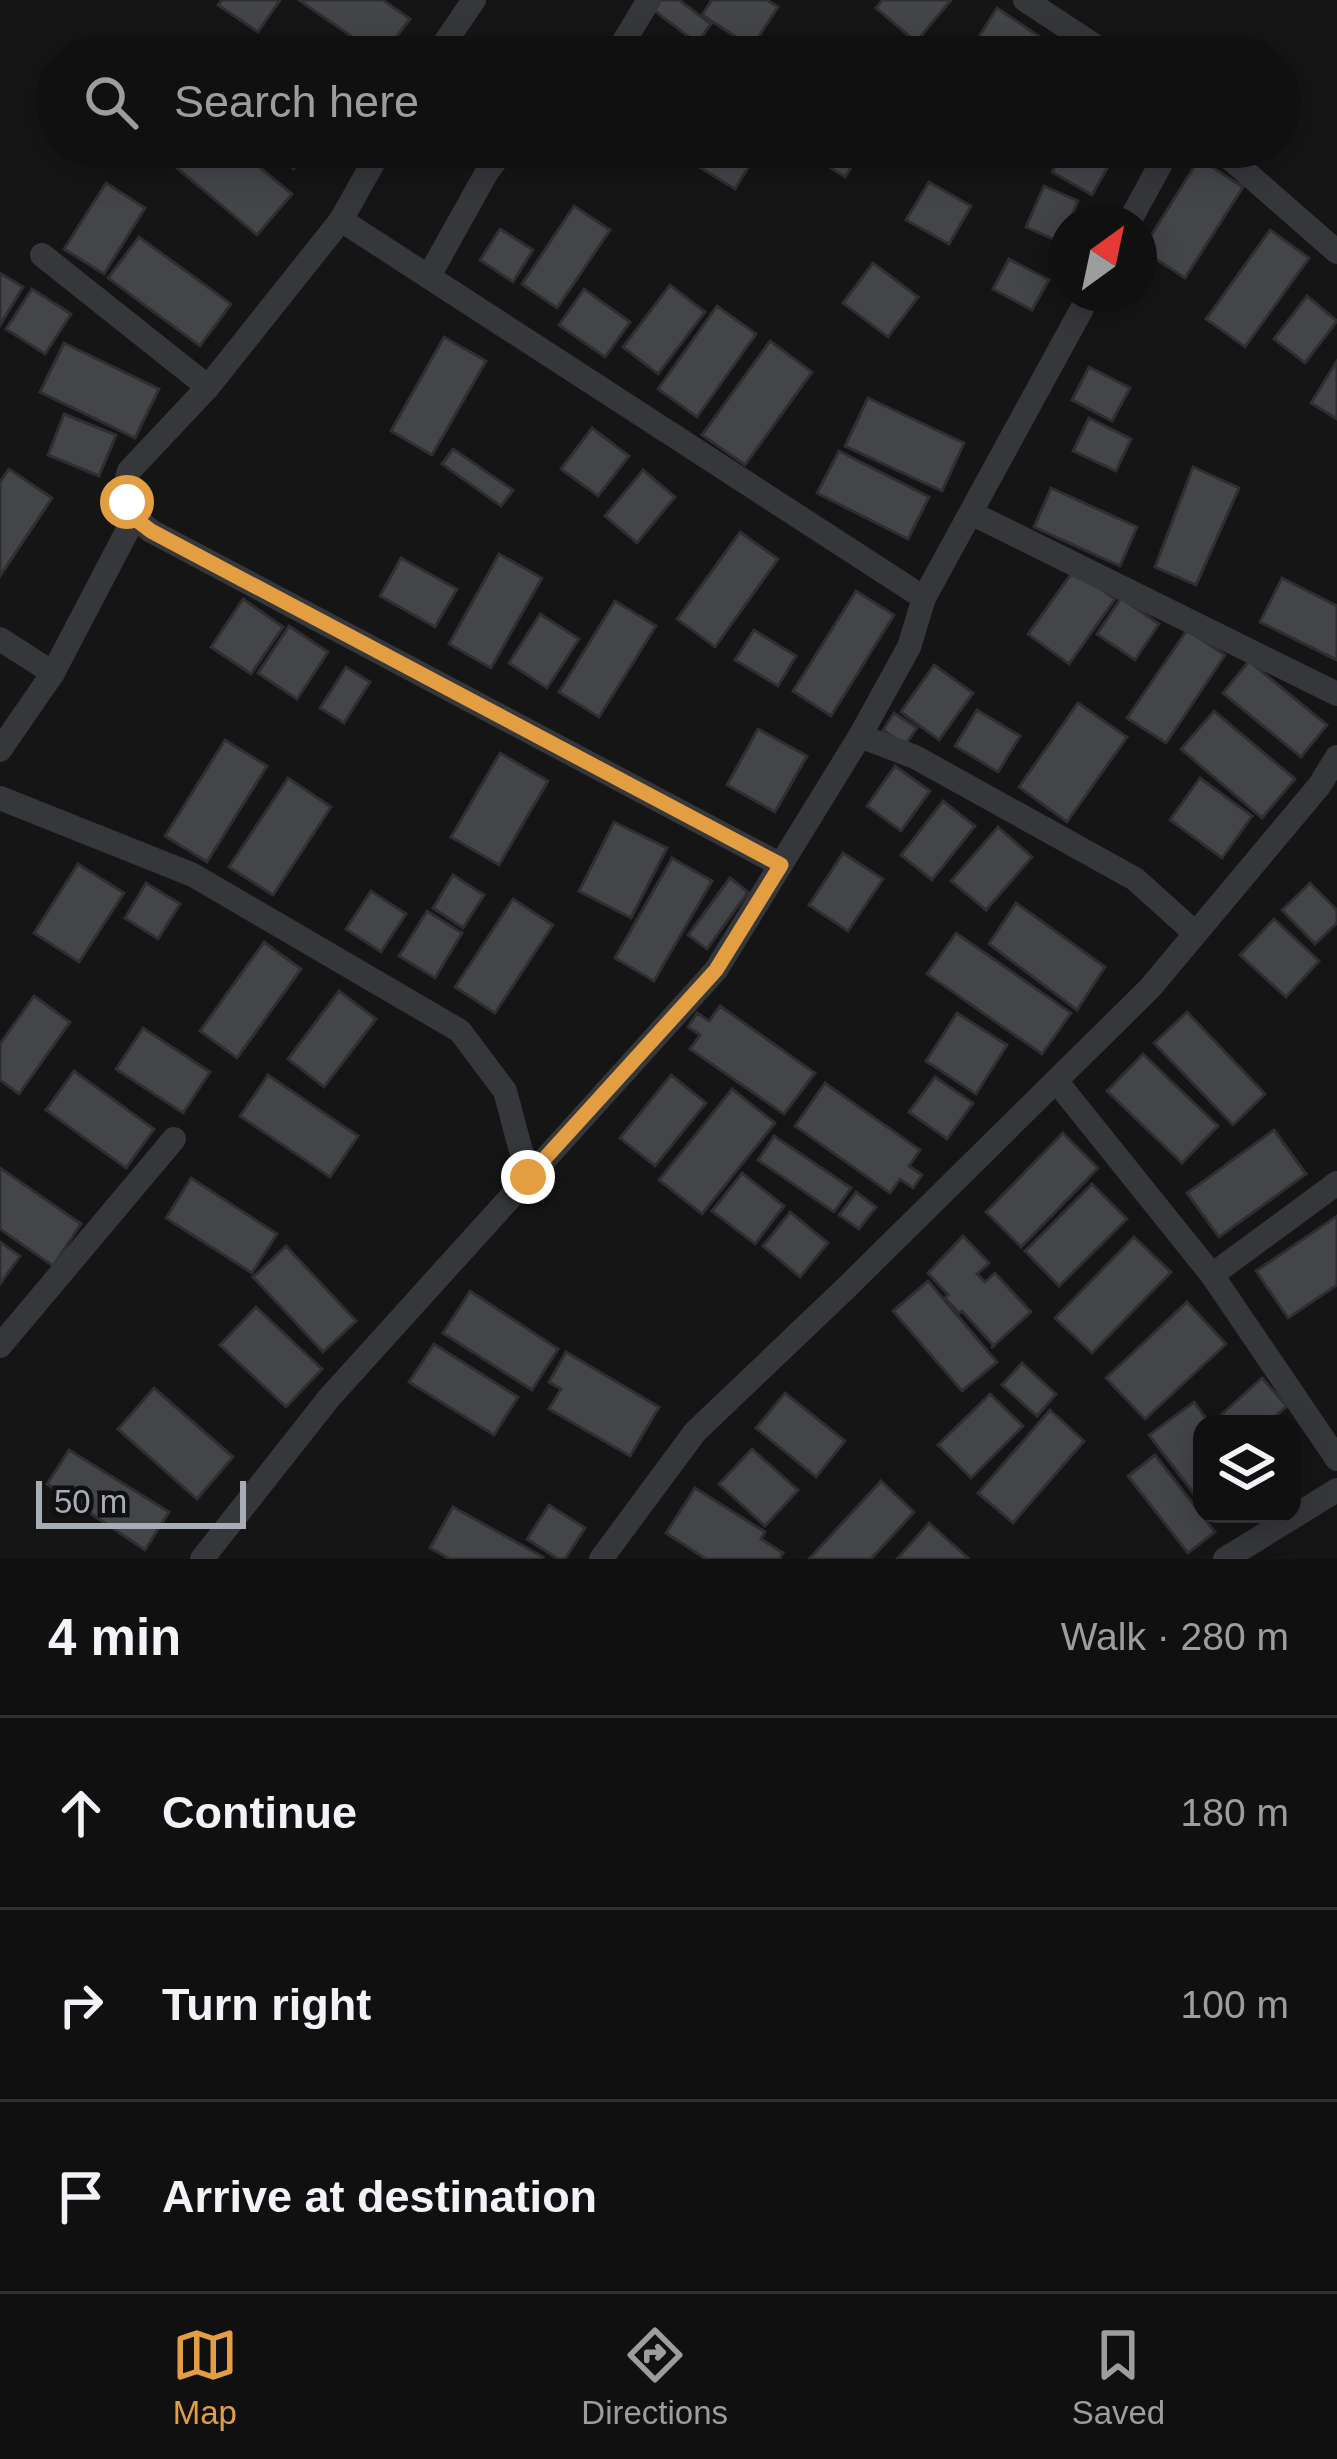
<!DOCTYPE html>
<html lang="en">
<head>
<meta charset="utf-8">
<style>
	body { margin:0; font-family:Arial,sans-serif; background:#191919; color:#f1f3f6 }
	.controls { position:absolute; right:36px; bottom:36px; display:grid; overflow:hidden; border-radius:24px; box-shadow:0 6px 30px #0003 }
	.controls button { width:108px; height:108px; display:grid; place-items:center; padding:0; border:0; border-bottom:3px solid #303030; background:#101010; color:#f1f3f6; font:60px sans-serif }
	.compass { position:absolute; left:1049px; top:204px; width:108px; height:108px; border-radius:50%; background:#101010; box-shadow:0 6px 30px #0003; rotate:33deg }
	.scale { position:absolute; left:36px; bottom:30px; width:210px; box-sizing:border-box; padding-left:12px; border:6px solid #a8adb5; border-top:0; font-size:33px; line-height:42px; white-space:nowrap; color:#a8adb5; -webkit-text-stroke:9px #101011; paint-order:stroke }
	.stop { position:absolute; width:36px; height:36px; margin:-27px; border:9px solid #e29e41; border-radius:50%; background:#fff }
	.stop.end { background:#e29e41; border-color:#fff; box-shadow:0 3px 12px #0008 }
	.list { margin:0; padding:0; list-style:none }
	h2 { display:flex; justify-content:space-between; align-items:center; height:156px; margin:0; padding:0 48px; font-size:51px }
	h2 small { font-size:39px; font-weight:400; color:#9c9d9f }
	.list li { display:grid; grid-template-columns:78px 1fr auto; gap:36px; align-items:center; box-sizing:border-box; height:192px; padding:0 48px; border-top:3px solid #303030 }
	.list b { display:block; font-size:45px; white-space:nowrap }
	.list em { font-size:39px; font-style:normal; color:#9c9d9f }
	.icon { flex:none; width:66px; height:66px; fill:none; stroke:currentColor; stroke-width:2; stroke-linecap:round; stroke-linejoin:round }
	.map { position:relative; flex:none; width:1337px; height:1559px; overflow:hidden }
	.search { position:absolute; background:#101010; box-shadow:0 6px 30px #0003; left:36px; right:36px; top:36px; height:132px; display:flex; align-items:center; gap:30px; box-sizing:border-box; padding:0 42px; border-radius:66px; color:#9c9d9f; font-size:45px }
	.sheet { height:732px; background:#101010 }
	nav { display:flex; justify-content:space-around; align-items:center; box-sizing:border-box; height:168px; border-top:3px solid #303030; background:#101010; font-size:33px; color:#9c9d9f }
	nav a { display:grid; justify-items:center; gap:6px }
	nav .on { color:#e29e41 }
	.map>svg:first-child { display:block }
</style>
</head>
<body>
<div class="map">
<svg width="1337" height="1559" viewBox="0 0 1337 1559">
	<rect width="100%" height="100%" fill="#151516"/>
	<!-- building -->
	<g fill="#444549" stroke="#2f2f32" stroke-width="3">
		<polygon points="222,0 280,0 258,32 218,5"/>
		<polygon points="299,0 383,0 410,19 381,57"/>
		<polygon points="659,0 679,0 711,24 697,43 652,9"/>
		<polygon points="712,0 767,0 778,7 752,47 702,15"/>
		<polygon points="882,0 951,0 916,42 876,8"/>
		<polygon points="997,8 1040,37 1027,57 966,57"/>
		<polygon points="722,38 749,57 709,57"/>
		<polygon points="164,147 235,147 292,194 257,235 159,153"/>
		<polygon points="263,147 310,147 294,169"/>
		<polygon points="685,147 759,147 760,148 735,189 680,155"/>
		<polygon points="806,147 864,147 845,177 804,151"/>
		<polygon points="1066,147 1094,147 1113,158 1092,195 1052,172"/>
		<polygon points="1199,159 1243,187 1185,278 1142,250"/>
		<polygon points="929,182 971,206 949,244 906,220"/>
		<polygon points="106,183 145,208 104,274 64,249"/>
		<polygon points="1044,186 1078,201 1060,242 1026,227"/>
		<polygon points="574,206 610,230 557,308 522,284"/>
		<polygon points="500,229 533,250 513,282 480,260"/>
		<polygon points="1270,230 1309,258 1245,347 1206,319"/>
		<polygon points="139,237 231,304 200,346 108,278"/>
		<polygon points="1009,259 1049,280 1032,310 993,289"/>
		<polygon points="873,263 918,297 888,337 843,303"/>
		<polygon points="0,273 23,287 0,325"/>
		<polygon points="670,285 705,312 658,374 623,347"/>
		<polygon points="32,289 71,314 45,354 6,329"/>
		<polygon points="584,289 630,322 605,357 559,325"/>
		<polygon points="1307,296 1337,321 1305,363 1274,339"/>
		<polygon points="717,306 756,334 697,417 658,389"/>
		<polygon points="444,337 486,361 432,455 391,431"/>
		<polygon points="770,341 812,372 745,465 702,435"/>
		<polygon points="64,343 159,389 135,438 40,392"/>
		<polygon points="1337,361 1337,419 1311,403"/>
		<polygon points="1089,367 1130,388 1112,421 1072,400"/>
		<polygon points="868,398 964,443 942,491 845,446"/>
		<polygon points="64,414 116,435 99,476 48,455"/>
		<polygon points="1089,418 1131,439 1116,471 1073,451"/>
		<polygon points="592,428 629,456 598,496 561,469"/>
		<polygon points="453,449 513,490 501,506 442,464"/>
		<polygon points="839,451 929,497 908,539 817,493"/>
		<polygon points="1193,467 1239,488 1196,585 1155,567"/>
		<polygon points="9,469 52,498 0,576 0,482"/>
		<polygon points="643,470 675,497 637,543 605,516"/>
		<polygon points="1051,488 1137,527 1120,566 1034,527"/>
		<polygon points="740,532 778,559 715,647 677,619"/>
		<polygon points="499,554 542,578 491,668 449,644"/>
		<polygon points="401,558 457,589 435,627 380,596"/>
		<polygon points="1074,570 1115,599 1069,664 1028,634"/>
		<polygon points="1282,578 1337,606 1337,660 1260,622"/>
		<polygon points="856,591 894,615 831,716 793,691"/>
		<polygon points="1121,598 1159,624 1135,660 1097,634"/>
		<polygon points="243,599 283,627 251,674 211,647"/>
		<polygon points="615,601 656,626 599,717 559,692"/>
		<polygon points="540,614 579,639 547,688 509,663"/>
		<polygon points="289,626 328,652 297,699 258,673"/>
		<polygon points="754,630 796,656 778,686 735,660"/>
		<polygon points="1187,630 1225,655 1166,743 1127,718"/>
		<polygon points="1249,661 1327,725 1301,757 1223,693"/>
		<polygon points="934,665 973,693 939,740 901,712"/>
		<polygon points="346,667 370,682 344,723 320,708"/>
		<polygon points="1078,703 1127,737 1067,822 1019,787"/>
		<polygon points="977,710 1020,736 998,772 955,746"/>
		<polygon points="1214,711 1295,779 1262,818 1181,749"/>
		<polygon points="894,713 917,728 905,745 883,730"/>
		<polygon points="758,729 807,756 775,812 727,785"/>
		<polygon points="225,740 267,766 207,862 165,836"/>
		<polygon points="500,753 548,781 499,865 451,837"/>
		<polygon points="895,766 930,791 901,831 867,806"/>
		<polygon points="288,778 331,807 273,895 229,867"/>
		<polygon points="1200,778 1252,816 1222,858 1170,820"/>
		<polygon points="943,801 975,826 932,880 901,855"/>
		<polygon points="614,822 667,848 631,918 579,891"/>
		<polygon points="998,827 1032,857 986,910 951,881"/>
		<polygon points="843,853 883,879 848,931 809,905"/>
		<polygon points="672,858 712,881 654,981 615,958"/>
		<polygon points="78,864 124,893 79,962 34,933"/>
		<polygon points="453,875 484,895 463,928 433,908"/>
		<polygon points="730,878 748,892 707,949 688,935"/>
		<polygon points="146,883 180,904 158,939 125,918"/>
		<polygon points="1310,883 1337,910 1337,923 1315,944 1282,910"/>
		<polygon points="371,891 406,914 381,952 346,929"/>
		<polygon points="513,899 553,925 495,1013 455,987"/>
		<polygon points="1016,903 1105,967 1077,1010 989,944"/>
		<polygon points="427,911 462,933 435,978 399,956"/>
		<polygon points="1274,919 1319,961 1286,997 1240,955"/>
		<polygon points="956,933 1071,1013 1042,1054 927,974"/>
		<polygon points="264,942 301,969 237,1058 200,1031"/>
		<polygon points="339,991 376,1019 324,1087 288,1059"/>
		<polygon points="34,996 70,1022 19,1094 0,1080 0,1044"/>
		<polygon points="720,1006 815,1073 784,1114 690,1049 700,1035 688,1027 697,1013 709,1021"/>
		<polygon points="1187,1012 1265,1094 1233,1125 1154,1043"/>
		<polygon points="957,1013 1007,1045 976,1094 926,1061"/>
		<polygon points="143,1028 210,1072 183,1113 116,1069"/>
		<polygon points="1143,1054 1218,1126 1182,1163 1107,1091"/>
		<polygon points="74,1071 154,1129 126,1168 46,1110"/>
		<polygon points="268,1075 358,1136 330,1177 240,1116"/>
		<polygon points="671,1075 706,1103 655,1166 620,1138"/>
		<polygon points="935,1077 973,1103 947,1139 909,1112"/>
		<polygon points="825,1083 920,1150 909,1166 922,1175 913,1188 900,1179 890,1193 795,1126"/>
		<polygon points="732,1089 775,1123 702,1214 659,1180"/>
		<polygon points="1274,1130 1306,1174 1219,1237 1187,1193"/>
		<polygon points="1063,1133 1098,1168 1021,1247 986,1212"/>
		<polygon points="774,1136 851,1188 834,1212 758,1160"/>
		<polygon points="0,1168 81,1224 53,1266 0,1229"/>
		<polygon points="742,1173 784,1206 755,1244 712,1211"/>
		<polygon points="191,1178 277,1234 252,1273 166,1218"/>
		<polygon points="1092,1184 1127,1219 1059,1286 1025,1251"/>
		<polygon points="856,1192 876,1207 859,1229 839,1215"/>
		<polygon points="790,1212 828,1243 800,1277 763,1246"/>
		<polygon points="1337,1216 1337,1285 1288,1318 1256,1271"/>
		<polygon points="963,1236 989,1263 977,1274 985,1282 995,1273 1031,1312 991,1348 994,1346 962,1311 959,1313 945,1298 948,1295 928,1273"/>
		<polygon points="1134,1237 1171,1272 1092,1353 1055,1318"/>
		<polygon points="0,1242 20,1256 0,1284"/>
		<polygon points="286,1246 356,1321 323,1352 253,1277"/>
		<polygon points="928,1281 997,1362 962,1391 893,1311"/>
		<polygon points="470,1291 558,1349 532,1390 443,1333"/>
		<polygon points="1187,1302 1226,1344 1145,1419 1106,1378"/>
		<polygon points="256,1307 322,1369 286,1407 220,1345"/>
		<polygon points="434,1344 518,1397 494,1435 409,1382"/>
		<polygon points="566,1352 659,1407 630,1456 549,1409 561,1389 549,1382"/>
		<polygon points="1022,1363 1056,1394 1037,1416 1002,1385"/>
		<polygon points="1262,1378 1287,1406 1267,1424 1232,1424 1222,1414"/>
		<polygon points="154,1388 233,1457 197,1499 118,1429"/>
		<polygon points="785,1393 845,1441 816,1477 756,1428"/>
		<polygon points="990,1394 1023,1426 971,1478 938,1445"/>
		<polygon points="1194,1402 1210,1424 1202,1424 1202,1504 1149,1435"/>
		<polygon points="1050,1410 1084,1441 1013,1523 978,1493"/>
		<polygon points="752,1449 798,1490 765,1526 719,1484"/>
		<polygon points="69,1450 169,1512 145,1550 47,1484"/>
		<polygon points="1155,1455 1215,1532 1188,1553 1128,1476"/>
		<polygon points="881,1481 914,1512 871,1559 809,1559"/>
		<polygon points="695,1488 765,1532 761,1539 783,1553 779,1559 706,1559 666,1533"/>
		<polygon points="549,1505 585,1528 565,1559 558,1559 527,1539"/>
		<polygon points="453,1507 543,1557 541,1559 450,1559 430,1548"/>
		<polygon points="929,1523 968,1558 967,1559 897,1559"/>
	</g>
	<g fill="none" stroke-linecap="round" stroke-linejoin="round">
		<!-- minor -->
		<g stroke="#36373b" stroke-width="24">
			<polyline points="1025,0 1112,57"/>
			<polyline points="435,57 474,0"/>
			<polyline points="609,57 621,46 649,0"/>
			<path d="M382 147 341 220 208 387 129 471C120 499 128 514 151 531L781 865"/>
			<polyline points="1217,147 1337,252"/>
			<polyline points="1129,222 1170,147"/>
			<polyline points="42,255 208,387"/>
			<polyline points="429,276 487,172 506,147"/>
			<polyline points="971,513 1337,694"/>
			<polyline points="924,598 1090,294"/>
			<polyline points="0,639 53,673"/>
			<polyline points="860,736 915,757 1135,879 1195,933"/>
			<polyline points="0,750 53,673 134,518"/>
			<polyline points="0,798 193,875 460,1031 505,1091 528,1177"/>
			<polyline points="1057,1082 1212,1275 1337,1459"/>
			<polyline points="1212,1275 1337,1183"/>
			<polyline points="0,1346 174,1139"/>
			<polyline points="202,1559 329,1398 716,970 860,736 909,647 924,598 341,220"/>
			<polyline points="601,1559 695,1432 845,1289 1150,988 1319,786 1337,757"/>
			<polyline points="1225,1559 1337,1490"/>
		</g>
	</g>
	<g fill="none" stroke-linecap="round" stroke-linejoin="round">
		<!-- route -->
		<polyline stroke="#e29e41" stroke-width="15" points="127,502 134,518 151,531 781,865 716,970 528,1177"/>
	</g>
</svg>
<div class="controls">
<button><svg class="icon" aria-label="layers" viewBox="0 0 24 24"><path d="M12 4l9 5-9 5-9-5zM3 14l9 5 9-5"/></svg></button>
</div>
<svg class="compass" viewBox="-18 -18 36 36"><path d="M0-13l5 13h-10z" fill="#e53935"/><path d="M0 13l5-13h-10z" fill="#9c9d9f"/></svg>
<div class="scale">50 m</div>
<div class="stop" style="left:127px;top:502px"></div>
<div class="stop end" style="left:528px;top:1177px"></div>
<div class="search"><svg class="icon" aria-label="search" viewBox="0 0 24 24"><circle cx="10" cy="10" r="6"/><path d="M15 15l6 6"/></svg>Search here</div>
</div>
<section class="sheet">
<h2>4 min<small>Walk · 280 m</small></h2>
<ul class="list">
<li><svg class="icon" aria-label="ahead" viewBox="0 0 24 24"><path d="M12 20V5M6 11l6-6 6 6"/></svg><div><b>Continue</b></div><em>180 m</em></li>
<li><svg class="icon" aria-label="right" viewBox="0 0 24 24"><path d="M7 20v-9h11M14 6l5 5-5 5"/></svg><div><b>Turn right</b></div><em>100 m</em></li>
<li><svg class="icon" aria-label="arrive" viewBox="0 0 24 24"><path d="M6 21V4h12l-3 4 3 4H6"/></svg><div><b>Arrive at destination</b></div></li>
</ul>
</section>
<nav>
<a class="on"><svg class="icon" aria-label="map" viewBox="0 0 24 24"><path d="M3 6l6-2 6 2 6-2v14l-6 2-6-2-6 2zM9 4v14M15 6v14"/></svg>Map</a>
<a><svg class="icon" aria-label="directions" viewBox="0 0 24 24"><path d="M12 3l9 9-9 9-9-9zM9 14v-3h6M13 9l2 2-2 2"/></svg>Directions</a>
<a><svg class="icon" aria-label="saved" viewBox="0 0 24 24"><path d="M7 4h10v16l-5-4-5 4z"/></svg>Saved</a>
</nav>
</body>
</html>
